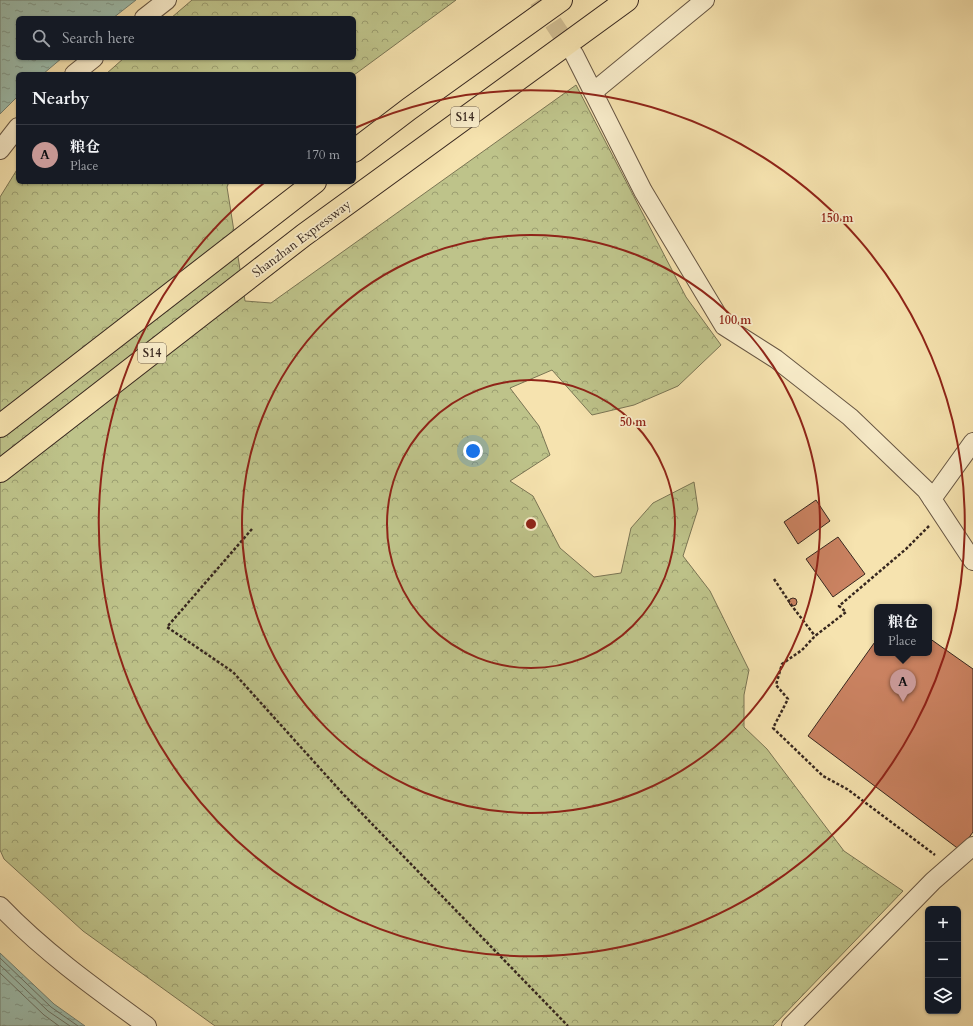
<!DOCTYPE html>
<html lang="en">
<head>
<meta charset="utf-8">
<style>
	body { margin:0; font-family:Cardo,"Noto Serif SC",serif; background:#242831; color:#f1f3f6 }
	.controls { position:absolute; right:12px; bottom:12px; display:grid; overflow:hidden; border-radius:6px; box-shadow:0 1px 3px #0004 }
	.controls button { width:36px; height:36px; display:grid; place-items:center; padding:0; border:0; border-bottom:1px solid #363941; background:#171b24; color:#f1f3f6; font:20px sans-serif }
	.you { position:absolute; left:473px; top:451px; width:14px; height:14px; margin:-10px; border:3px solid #fff; border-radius:50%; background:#1a73e8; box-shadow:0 0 0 6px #1a73e833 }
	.badge { display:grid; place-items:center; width:26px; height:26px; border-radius:50%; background:#c59692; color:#111; font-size:13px; font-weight:700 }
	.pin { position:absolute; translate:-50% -33px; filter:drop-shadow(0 1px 2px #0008) }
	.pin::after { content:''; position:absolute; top:21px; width:14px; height:12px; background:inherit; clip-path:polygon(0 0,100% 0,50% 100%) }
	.popup { position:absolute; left:874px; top:604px; width:58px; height:52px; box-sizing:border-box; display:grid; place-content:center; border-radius:6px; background:#171b24; filter:drop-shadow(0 1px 3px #0005); font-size:13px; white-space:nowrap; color:#9ea1a6 }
	.popup b { font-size:15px; color:#f1f3f6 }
	.popup::after { content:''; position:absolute; left:50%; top:100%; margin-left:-8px; border:8px solid transparent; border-top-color:#171b24 }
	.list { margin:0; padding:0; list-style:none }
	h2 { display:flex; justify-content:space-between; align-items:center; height:52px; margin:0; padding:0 16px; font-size:17px }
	h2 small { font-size:13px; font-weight:400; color:#9ea1a6 }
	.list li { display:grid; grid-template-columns:26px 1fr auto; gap:12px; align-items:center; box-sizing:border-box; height:60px; padding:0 16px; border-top:1px solid #363941 }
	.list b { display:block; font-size:15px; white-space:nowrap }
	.list p { margin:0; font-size:13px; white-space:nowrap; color:#9ea1a6 }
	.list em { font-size:13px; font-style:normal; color:#9ea1a6 }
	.icon { flex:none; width:22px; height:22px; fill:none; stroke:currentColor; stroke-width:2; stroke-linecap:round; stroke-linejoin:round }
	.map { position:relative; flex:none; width:973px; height:1026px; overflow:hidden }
	.search { position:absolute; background:#171b24; box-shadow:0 1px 3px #0004; left:16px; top:16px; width:340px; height:44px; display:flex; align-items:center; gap:10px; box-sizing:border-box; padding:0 14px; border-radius:6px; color:#9ea1a6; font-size:15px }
	.panel { position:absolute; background:#171b24; box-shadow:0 1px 3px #0004; left:16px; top:72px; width:340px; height:112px; border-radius:6px }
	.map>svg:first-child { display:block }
</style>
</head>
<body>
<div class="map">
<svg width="973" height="1026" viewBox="0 0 973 1026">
	<defs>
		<pattern id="forest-crowns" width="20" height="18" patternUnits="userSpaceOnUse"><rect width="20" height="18" fill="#bec38a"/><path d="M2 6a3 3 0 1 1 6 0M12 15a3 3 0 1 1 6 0" fill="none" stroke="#9b9e70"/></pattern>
		<pattern id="water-ripples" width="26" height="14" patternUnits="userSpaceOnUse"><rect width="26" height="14" fill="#9dbeae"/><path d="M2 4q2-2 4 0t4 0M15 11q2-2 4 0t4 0" fill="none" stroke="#819a8d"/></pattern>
	</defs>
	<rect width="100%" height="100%" fill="#f6e3af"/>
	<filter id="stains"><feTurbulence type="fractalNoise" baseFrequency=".005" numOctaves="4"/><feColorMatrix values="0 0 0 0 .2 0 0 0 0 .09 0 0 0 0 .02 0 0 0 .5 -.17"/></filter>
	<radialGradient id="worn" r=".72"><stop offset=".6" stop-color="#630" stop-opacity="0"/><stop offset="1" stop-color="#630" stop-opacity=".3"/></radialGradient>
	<!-- forest -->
	<g fill="url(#forest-crowns)" stroke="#7a7554">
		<polygon points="192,0 456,0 354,75 106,74 124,58 354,58 354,18 171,18"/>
		<polygon points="576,85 686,297 721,345 678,386 634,405 592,415 552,370 510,388 539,426 550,455 510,481 533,496 560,548 594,577 621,573 631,528 653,503 694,482 698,509 683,556 710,591 749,670 744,695 744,727 767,749 844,851 903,891 773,1026 215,1026 83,931 4,859 0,850 0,197 18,168 18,182 229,182 227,187 245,301 271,303"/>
	</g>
	<!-- water -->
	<g fill="url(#water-ripples)" stroke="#748275">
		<polygon points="0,0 136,0 113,18 18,18 18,58 62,58 43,74 18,74 18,96 0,114"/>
		<polygon points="0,953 54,1004 85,1026 0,1026"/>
	</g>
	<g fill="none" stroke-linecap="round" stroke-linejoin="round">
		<!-- shore -->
		<g stroke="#6a7266" stroke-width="1">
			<polyline points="0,958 51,1007 78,1026"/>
			<polyline points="0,965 48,1011 70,1026"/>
			<polyline points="0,973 44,1015 59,1026"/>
		</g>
	</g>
	<!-- building -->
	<g fill="#ca8261" stroke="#37271f">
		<polygon points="816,500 830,521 798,544 784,522"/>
		<polygon points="838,537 865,574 833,597 806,559"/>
		<circle cx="793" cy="602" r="4"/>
		<polygon points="929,638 973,669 973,832 960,850 808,736 877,639 877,653 929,653"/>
	</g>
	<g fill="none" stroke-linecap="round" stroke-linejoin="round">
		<!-- street-tunnel -->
		<polyline stroke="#d0bd92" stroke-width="18" stroke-dasharray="18 9" stroke-linecap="butt" points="538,0 574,54"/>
		<defs>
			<g id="street">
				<polyline points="144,18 167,0"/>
				<polyline points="574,54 643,191 724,326 776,359 850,417 926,490 973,561"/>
				<polyline points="74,74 94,58"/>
				<polyline points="593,92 705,0"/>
				<polyline points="0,150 18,127"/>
				<polyline points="932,499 973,442"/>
				<path d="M0 906C44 952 96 989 147 1026"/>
				<polyline points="791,1026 933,881 973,846"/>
			</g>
			<g id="highway">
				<polyline points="354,151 409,109 561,0"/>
				<polyline points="0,426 315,182"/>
				<polyline points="0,471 304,235 627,0"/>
			</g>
		</defs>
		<!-- street casing -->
		<use href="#street" stroke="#675643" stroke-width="20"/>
		<!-- highway casing -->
		<use href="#highway" stroke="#37271f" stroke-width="24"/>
		<!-- path -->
		<g stroke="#37271f" stroke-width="2.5" stroke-dasharray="3 2" stroke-linecap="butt">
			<polyline points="929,526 906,549 839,606 846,612 815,636 802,650 782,664 776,685 788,699 773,728 823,776 847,789 935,855"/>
			<polyline points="252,529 167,627 233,672 344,795 568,1026"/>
			<polyline points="774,579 792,606 815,636"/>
		</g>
		<!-- street -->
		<use href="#street" stroke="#f9edcb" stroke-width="18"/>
		<!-- highway -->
		<use href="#highway" stroke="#f6e3af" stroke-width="22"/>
	</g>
	<!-- distance rings -->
	<g fill="none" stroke="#8f2418" stroke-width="2">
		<circle cx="531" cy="524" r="144"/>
		<circle cx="531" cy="524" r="289"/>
		<path d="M355 128A433 433 0 1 1 264 183"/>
	</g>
	<g text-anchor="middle" stroke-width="3.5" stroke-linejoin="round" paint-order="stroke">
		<!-- shield labels -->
		<g fill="#f9edcb" stroke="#716253" stroke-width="1">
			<rect x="451" y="107" width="28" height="20" rx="3"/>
			<rect x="138" y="343" width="28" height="20" rx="3"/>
		</g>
		<g font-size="12" font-weight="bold" fill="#37271f">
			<text x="465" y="121">S14</text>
			<text x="152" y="357">S14</text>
		</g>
		<!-- street labels -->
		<g font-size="13" fill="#37271f" stroke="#f9edcb">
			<text transform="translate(301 238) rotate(-37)" y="5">Shanzhan Expressway</text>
		</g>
	</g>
	<circle cx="531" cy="524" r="6" fill="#8f2418" stroke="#f9edcb" stroke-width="2"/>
	<g font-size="12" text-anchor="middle" font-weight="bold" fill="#8f2418" stroke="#f9edcb" stroke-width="3.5" stroke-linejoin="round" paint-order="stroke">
		<text x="837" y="222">150 m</text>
		<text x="735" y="324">100 m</text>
		<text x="633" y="426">50 m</text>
	</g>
	<rect width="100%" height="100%" filter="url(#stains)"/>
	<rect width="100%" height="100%" fill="url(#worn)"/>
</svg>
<div class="controls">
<button>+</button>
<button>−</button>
<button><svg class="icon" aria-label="layers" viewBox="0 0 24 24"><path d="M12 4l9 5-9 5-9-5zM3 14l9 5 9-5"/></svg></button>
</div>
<div class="you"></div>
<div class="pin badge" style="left:903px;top:702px">A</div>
<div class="popup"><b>粮仓</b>Place</div>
<div class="search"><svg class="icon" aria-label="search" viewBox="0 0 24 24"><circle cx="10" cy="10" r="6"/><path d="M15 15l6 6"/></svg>Search here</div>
<section class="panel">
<h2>Nearby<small></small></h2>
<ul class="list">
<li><span class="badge">A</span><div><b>粮仓</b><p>Place</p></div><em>170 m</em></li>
</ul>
</section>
</div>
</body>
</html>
